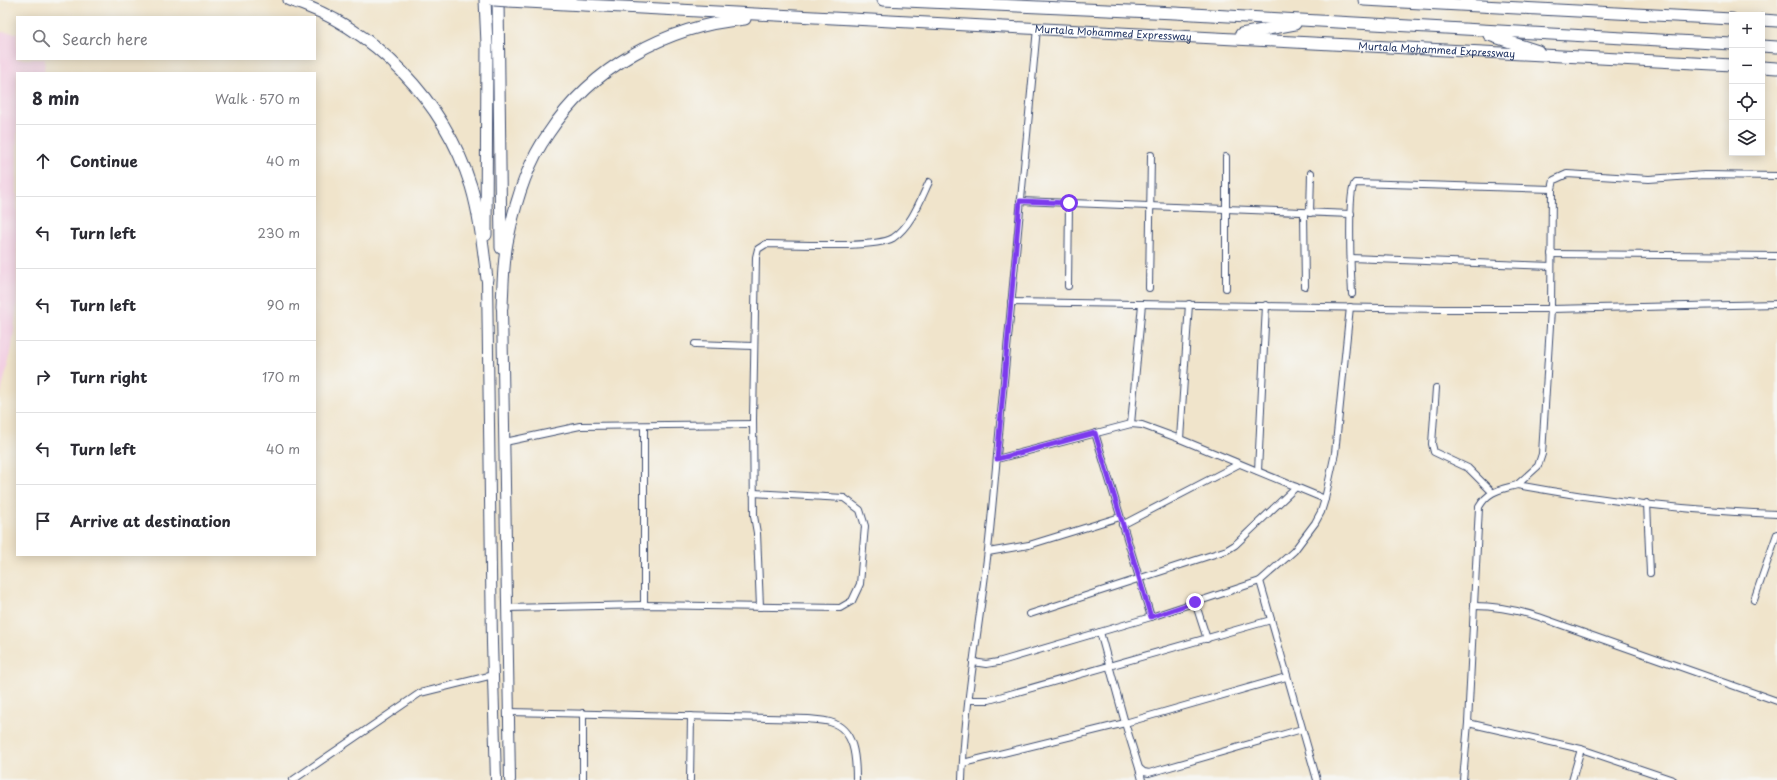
<!DOCTYPE html>
<html lang="en">
<head>
<meta charset="utf-8">
<style>
	body { margin:0; font-family:"Playpen Sans",sans-serif; background:#f7f7f7; color:#2b2b33 }
	.controls { position:absolute; right:12px; top:12px; display:grid; overflow:hidden; border-radius:0px; box-shadow:0 2px 10px #0003 }
	.controls button { width:36px; height:36px; display:grid; place-items:center; padding:0; border:0; border-bottom:1px solid #e1e1e2; background:#fff; color:#2b2b33; font:20px sans-serif }
	.stop { position:absolute; width:12px; height:12px; margin:-9px; border:3px solid #7c3aed; border-radius:50%; background:#fff }
	.stop.end { background:#7c3aed; border-color:#fff; box-shadow:0 1px 4px #0008 }
	.list { margin:0; padding:0; list-style:none }
	h2 { display:flex; justify-content:space-between; align-items:center; height:52px; margin:0; padding:0 16px; font-size:17px }
	h2 small { font-size:13px; font-weight:400; color:#7c7c81 }
	.list li { display:grid; grid-template-columns:26px 1fr auto; gap:12px; align-items:center; box-sizing:border-box; height:72px; padding:0 16px; border-top:1px solid #e1e1e2 }
	.list b { display:block; font-size:15px; white-space:nowrap }
	.list em { font-size:13px; font-style:normal; color:#7c7c81 }
	.icon { flex:none; width:22px; height:22px; fill:none; stroke:currentColor; stroke-width:2; stroke-linecap:round; stroke-linejoin:round }
	.map { position:relative; flex:none; width:1777px; height:780px; overflow:hidden }
	.search { position:absolute; background:#fff; box-shadow:0 2px 10px #0003; left:16px; top:16px; width:300px; height:44px; display:flex; align-items:center; gap:10px; box-sizing:border-box; padding:0 14px; border-radius:0px; color:#7c7c81; font-size:15px }
	.panel { position:absolute; background:#fff; box-shadow:0 2px 10px #0003; left:16px; top:72px; width:300px; height:484px; border-radius:0px }
	.map>svg:first-child { display:block }
</style>
</head>
<body>
<div class="map">
<svg width="1777" height="780" viewBox="0 0 1777 780">
	<rect width="100%" height="100%" fill="#f6f6f2"/>
	<filter id="ink" filterUnits="userSpaceOnUse"><feTurbulence type="fractalNoise" baseFrequency=".025" numOctaves="2"/><feDisplacementMap in="SourceGraphic" scale="8" xChannelSelector="R" yChannelSelector="G"/><feConvolveMatrix kernelMatrix="1 2 1 2 8 2 1 2 1" color-interpolation-filters="sRGB"/></filter>
	<filter id="wash" filterUnits="userSpaceOnUse"><feTurbulence type="fractalNoise" baseFrequency=".012" numOctaves="4" result="noise"/><feDisplacementMap in="SourceGraphic" scale="16" xChannelSelector="R" yChannelSelector="G"/><feGaussianBlur stdDeviation="0.9" result="paint"/><feColorMatrix in="noise" values="0 0 0 0 0 0 0 0 0 0 0 0 0 0 0 0 0 1.4 0 .05"/><feComposite in="paint" operator="in"/></filter>
	<g filter="url(#wash)">
		<rect width="100%" height="100%" fill="#f0e4cb"/>
		<!-- built -->
		<polygon fill="#f2cfe2" points="0,32 17,33 17,59 45,59 44,73 17,73 17,306 12,348 0,397"/>
	</g>
	<g filter="url(#ink)">
		<g fill="none" stroke-linecap="round" stroke-linejoin="round">
			<defs>
				<g id="street">
					<path d="M1777 176 1705 175 1649 179 1567 174 1554 180 1552 189 1551 309 1542 454 1538 466 1517 485C1603 501 1690 511 1777 514"/>
					<polyline points="1020,201 1351,214"/>
					<polyline points="1304,213 1305,286"/>
					<polyline points="1310,213 1311,173"/>
					<polyline points="1551,254 1777,256"/>
					<polyline points="1351,258 1551,266"/>
					<polyline points="1068,286 1069,203"/>
					<polyline points="1149,288 1151,155"/>
					<polyline points="1226,288 1226,157"/>
					<path d="M1352 294C1351 277 1347 191 1355 183L1552 189"/>
					<polyline points="1011,302 1442,309 1551,309 1777,304"/>
					<polyline points="695,344 753,346"/>
					<polyline points="1436,388 1432,444 1434,452 1468,468 1492,492"/>
					<polyline points="1131,424 1142,304"/>
					<polyline points="1095,433 1151,617"/>
					<polyline points="1180,439 1189,304"/>
					<polyline points="505,442 580,426 753,424"/>
					<polyline points="997,459 1131,424 1142,425 1180,439 1325,499"/>
					<polyline points="1258,471 1266,305"/>
					<path d="M1517 485C1500 490 1489 490 1479 507L1468 723 1581 749 1673 780"/>
					<polyline points="1647,503 1650,573"/>
					<polyline points="1122,525 1239,464"/>
					<polyline points="988,552 1029,545 1120,517"/>
					<polyline points="1260,581 1317,780"/>
					<polyline points="1754,600 1777,534"/>
					<polyline points="1195,602 1207,639"/>
					<polyline points="644,605 644,426"/>
					<path d="M1474 606C1497 606 1517 610 1539 617L1777 701"/>
					<path d="M760 607 757 533 754 516 753 419 756 257 758 249 766 244C791 244 874 249 893 238 911 226 920 201 929 182"/>
					<polyline points="507,608 644,605 840,608 852,601 860,584 865,526 860,510 844,498 753,493"/>
					<polyline points="1030,614 1227,550 1235,545 1296,487"/>
					<polyline points="1100,632 1125,723 1139,768 1144,772 1149,773 1302,729"/>
					<polyline points="973,662 986,664 998,662 1151,617 1260,581 1294,551 1315,523 1321,512 1325,499 1335,453 1350,307"/>
					<polyline points="969,700 989,700 1271,620"/>
					<path d="M509 712 808 719C815 720 823 720 830 722 855 729 856 758 856 780"/>
					<polyline points="583,713 583,780"/>
					<polyline points="963,763 1125,723 1286,677"/>
					<polyline points="1139,768 1142,780"/>
					<polyline points="293,780 420,693 493,675"/>
					<polyline points="690,780 691,716"/>
					<path d="M962 780C965 697 982 614 990 531 1007 364 1021 196 1037 28"/>
					<polyline points="1463,780 1468,723"/>
					<polyline points="1572,780 1581,749"/>
				</g>
				<g id="primary">
					<polyline points="487,279 492,643 496,780"/>
					<polyline points="502,307 510,780"/>
				</g>
				<g id="highway">
					<path d="M289 0C374 26 445 103 471 186 480 216 483 248 487 279"/>
					<polyline points="485,0 487,44 486,235"/>
					<polyline points="498,0 501,248"/>
					<polyline points="883,0 1175,13 1732,44"/>
					<polyline points="1364,0 1732,19"/>
					<path id="s1" d="M508 1 1732 65"/>
					<polyline points="1762,20 1777,21"/>
					<polyline points="1241,34 1295,24"/>
					<polyline points="1489,35 1538,51"/>
					<polyline points="1762,46 1777,47"/>
					<polyline points="1762,67 1777,68"/>
					<path d="M502 307C503 284 503 260 508 238 515 204 528 162 548 134 592 67 666 26 745 19"/>
				</g>
			</defs>
			<!-- street casing -->
			<use href="#street" stroke="#3b4a6e" stroke-width="8"/>
			<!-- primary casing -->
			<use href="#primary" stroke="#3b4a6e" stroke-width="12"/>
			<!-- highway casing -->
			<use href="#highway" stroke="#3b4a6e" stroke-width="13"/>
			<!-- street -->
			<use href="#street" stroke="#fff" stroke-width="6"/>
			<!-- primary -->
			<use href="#primary" stroke="#fff" stroke-width="10"/>
			<!-- highway -->
			<use href="#highway" stroke="#fff" stroke-width="11"/>
			<defs>
				<polyline id="highway-bridge" points="494,0 508,1"/>
			</defs>
			<!-- highway-bridge casing -->
			<use href="#highway-bridge" stroke="#3b4a6e" stroke-width="13" stroke-linecap="butt"/>
			<!-- highway-bridge -->
			<use href="#highway-bridge" stroke="#fff" stroke-width="11"/>
		</g>
	</g>
	<g fill="none" stroke-linecap="round" stroke-linejoin="round" filter="url(#ink)">
		<!-- route -->
		<polyline stroke="#7c3aed" stroke-width="5" points="1069,203 1020,201 997,459 1095,433 1151,617 1195,602"/>
	</g>
	<g text-anchor="middle" stroke-width="3.5" stroke-linejoin="round" paint-order="stroke">
		<!-- street labels -->
		<g font-size="10" fill="#1b2f5e" stroke="#f6f6f2">
			<text dy="4" stroke="none"><textPath href="#s1" startOffset="606">Murtala Mohammed Expressway</textPath></text>
			<text dy="4" stroke="none"><textPath href="#s1" startOffset="930">Murtala Mohammed Expressway</textPath></text>
		</g>
	</g>
</svg>
<div class="controls">
<button>+</button>
<button>−</button>
<button><svg class="icon" aria-label="locate" viewBox="0 0 24 24"><circle cx="12" cy="12" r="6"/><path d="M12 2v4M12 18v4M2 12h4M18 12h4"/></svg></button>
<button><svg class="icon" aria-label="layers" viewBox="0 0 24 24"><path d="M12 4l9 5-9 5-9-5zM3 14l9 5 9-5"/></svg></button>
</div>
<div class="stop" style="left:1069px;top:203px"></div>
<div class="stop end" style="left:1195px;top:602px"></div>
<div class="search"><svg class="icon" aria-label="search" viewBox="0 0 24 24"><circle cx="10" cy="10" r="6"/><path d="M15 15l6 6"/></svg>Search here</div>
<section class="panel">
<h2>8 min<small>Walk · 570 m</small></h2>
<ul class="list">
<li><svg class="icon" aria-label="ahead" viewBox="0 0 24 24"><path d="M12 20V5M6 11l6-6 6 6"/></svg><div><b>Continue</b></div><em>40 m</em></li>
<li><svg class="icon" aria-label="left" viewBox="0 0 24 24"><path d="M17 20v-9H6M10 6l-5 5 5 5"/></svg><div><b>Turn left</b></div><em>230 m</em></li>
<li><svg class="icon" aria-label="left" viewBox="0 0 24 24"><path d="M17 20v-9H6M10 6l-5 5 5 5"/></svg><div><b>Turn left</b></div><em>90 m</em></li>
<li><svg class="icon" aria-label="right" viewBox="0 0 24 24"><path d="M7 20v-9h11M14 6l5 5-5 5"/></svg><div><b>Turn right</b></div><em>170 m</em></li>
<li><svg class="icon" aria-label="left" viewBox="0 0 24 24"><path d="M17 20v-9H6M10 6l-5 5 5 5"/></svg><div><b>Turn left</b></div><em>40 m</em></li>
<li><svg class="icon" aria-label="arrive" viewBox="0 0 24 24"><path d="M6 21V4h12l-3 4 3 4H6"/></svg><div><b>Arrive at destination</b></div></li>
</ul>
</section>
</div>
</body>
</html>
